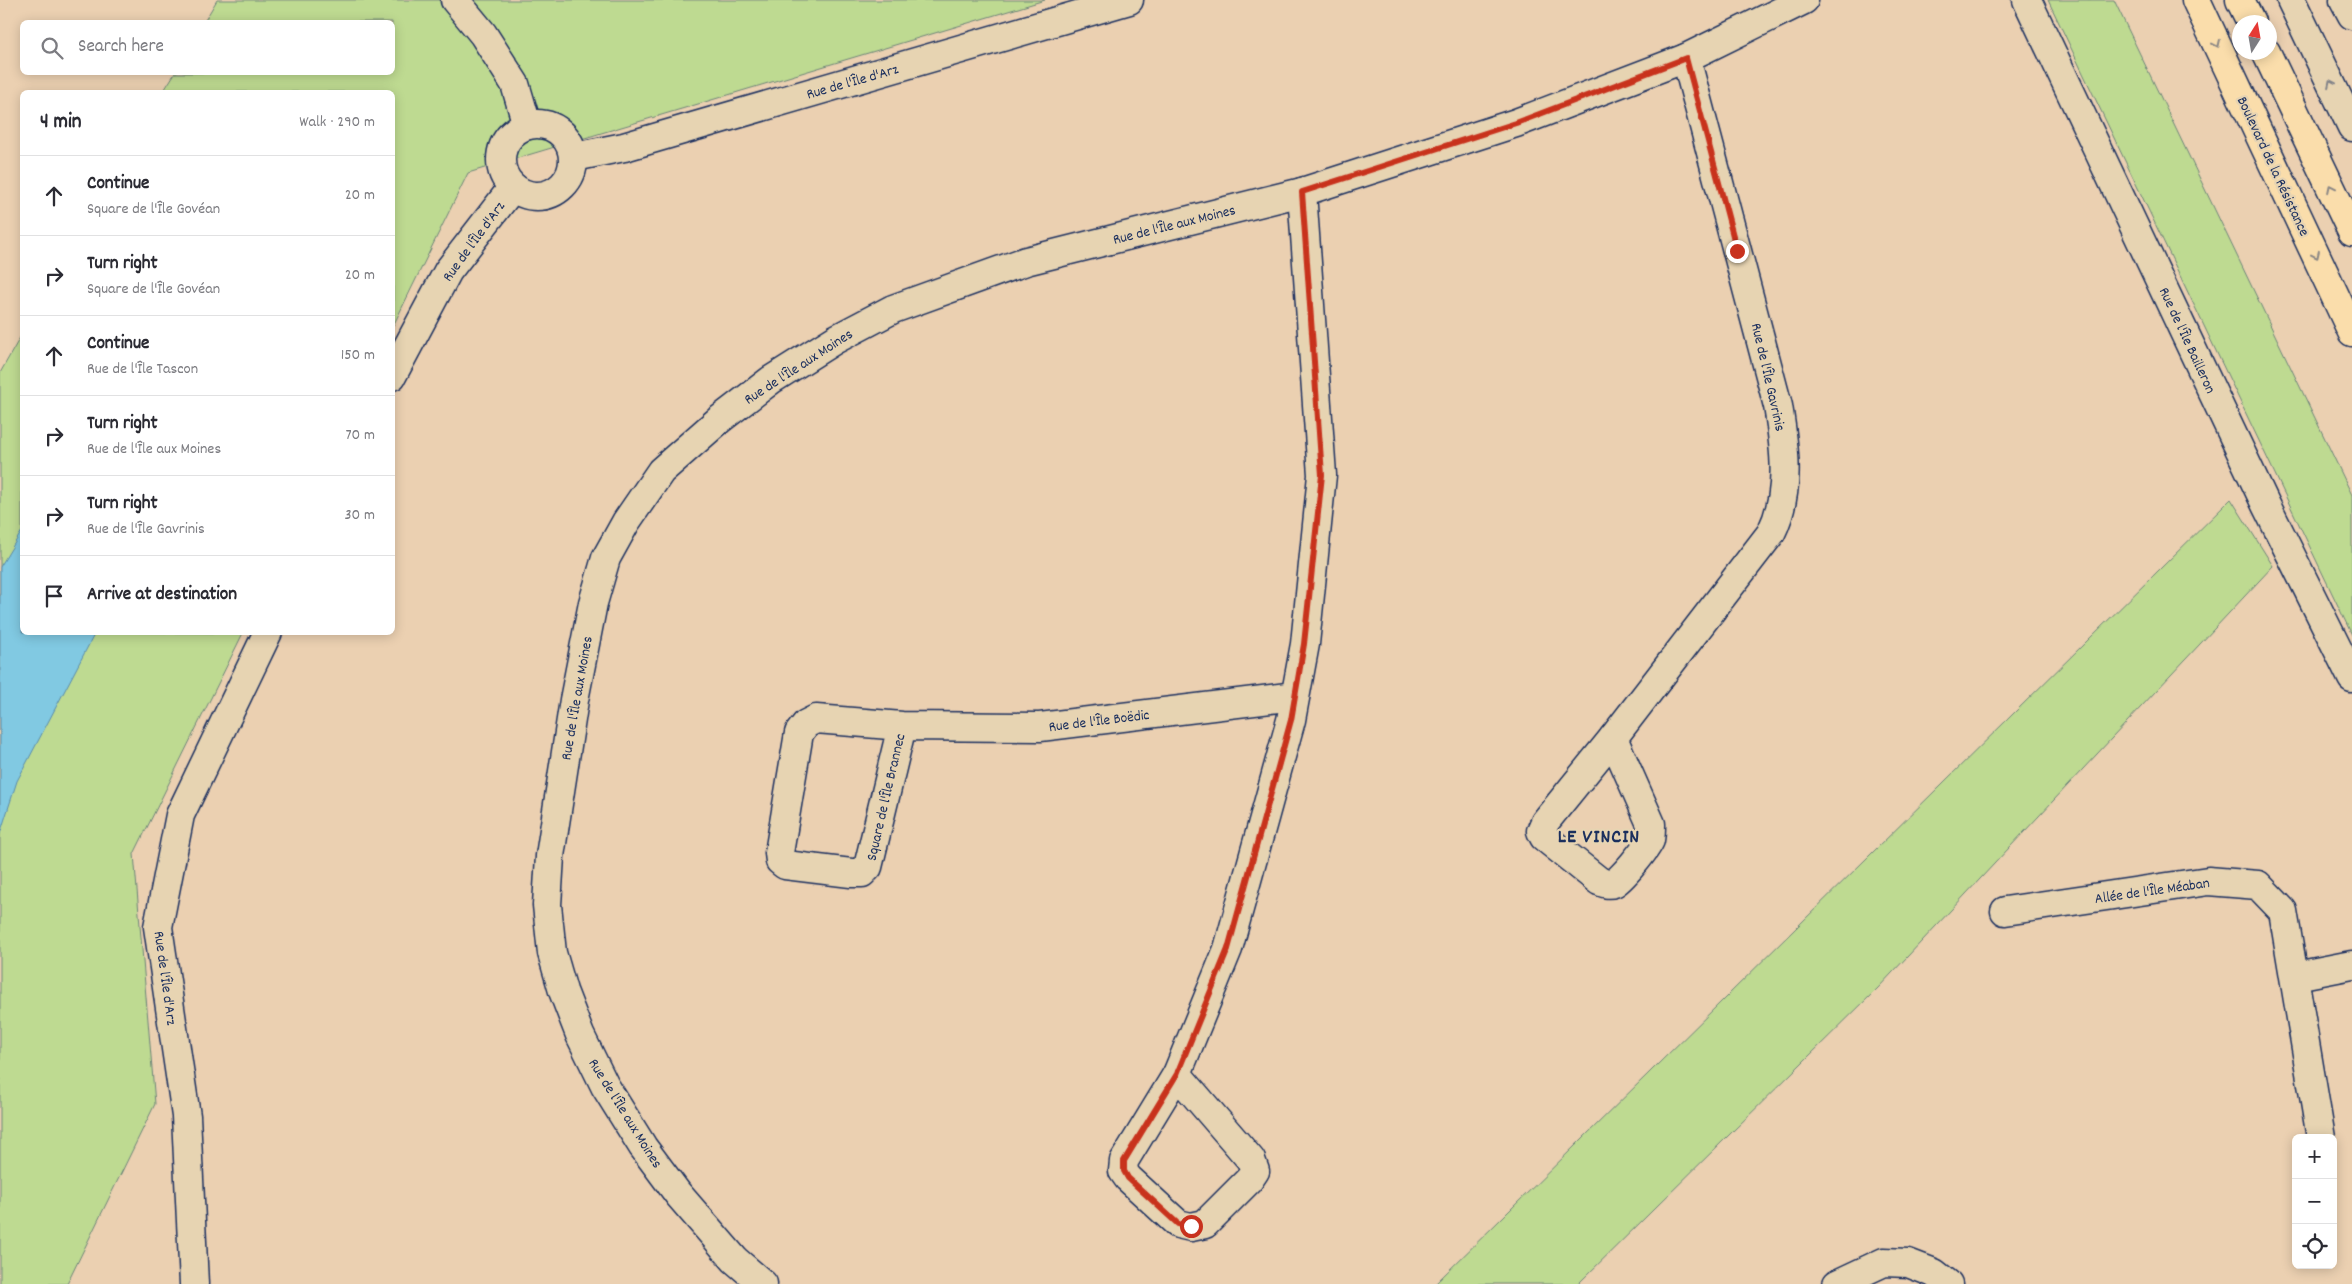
<!DOCTYPE html>
<html lang="en">
<head>
<meta charset="utf-8">
<style>
	body { margin:0; font-family:Dekko,sans-serif; background:#f2f2f3; color:#2b2b33 }
	.controls { position:absolute; right:15px; bottom:15px; display:grid; overflow:hidden; border-radius:8px; box-shadow:0 2px 12px #0003 }
	.controls button { width:45px; height:45px; display:grid; place-items:center; padding:0; border:0; border-bottom:1px solid #e1e1e2; background:#fff; color:#2b2b33; font:25px sans-serif }
	.compass { position:absolute; left:2232px; top:15px; width:45px; height:45px; border-radius:50%; background:#fff; box-shadow:0 2px 12px #0003; rotate:11deg }
	.stop { position:absolute; width:15px; height:15px; margin:-11px; border:4px solid #c8321e; border-radius:50%; background:#fff }
	.stop.end { background:#c8321e; border-color:#fff; box-shadow:0 1px 5px #0008 }
	.list { margin:0; padding:0; list-style:none }
	h2 { display:flex; justify-content:space-between; align-items:center; height:65px; margin:0; padding:0 20px; font-size:21px }
	h2 small { font-size:16px; font-weight:400; color:#7c7c81 }
	.list li { display:grid; grid-template-columns:32px 1fr auto; gap:15px; align-items:center; box-sizing:border-box; height:80px; padding:0 20px; border-top:1px solid #e1e1e2 }
	.list b { display:block; font-size:19px; white-space:nowrap }
	.list p { margin:0; font-size:16px; white-space:nowrap; color:#7c7c81 }
	.list em { font-size:16px; font-style:normal; color:#7c7c81 }
	.icon { flex:none; width:28px; height:28px; fill:none; stroke:currentColor; stroke-width:2; stroke-linecap:round; stroke-linejoin:round }
	.map { position:relative; flex:none; width:2352px; height:1284px; overflow:hidden }
	.search { position:absolute; background:#fff; box-shadow:0 2px 12px #0003; left:20px; top:20px; width:375px; height:55px; display:flex; align-items:center; gap:12px; box-sizing:border-box; padding:0 18px; border-radius:8px; color:#7c7c81; font-size:19px }
	.panel { position:absolute; background:#fff; box-shadow:0 2px 12px #0003; left:20px; top:90px; width:375px; height:545px; border-radius:8px }
	.map>svg:first-child { display:block }
</style>
</head>
<body>
<div class="map">
<svg width="2352" height="1284" viewBox="0 0 2352 1284">
	<rect width="100%" height="100%" fill="#ebd0b1"/>
	<filter id="ink" filterUnits="userSpaceOnUse"><feTurbulence type="fractalNoise" baseFrequency=".02" numOctaves="2"/><feDisplacementMap in="SourceGraphic" scale="10" xChannelSelector="R" yChannelSelector="G"/><feConvolveMatrix kernelMatrix="1 2 1 2 8 2 1 2 1" color-interpolation-filters="sRGB"/></filter>
	<g filter="url(#ink)">
		<!-- green -->
		<g fill="#beda91" stroke="#6c8478">
			<polygon points="217,0 1045,0 468,173 393,326 392,92 163,92 175,73 392,72 392,22 204,22"/>
			<polygon points="2048,0 2114,0 2352,495 2352,635"/>
			<polygon points="22,334 22,632 243,633 134,854 155,1104 67,1284 0,1284 0,373"/>
			<polygon points="2231,499 2273,566 1878,988 1578,1284 1435,1284"/>
		</g>
		<!-- water -->
		<polygon fill="#81c9e2" stroke="#588bad" points="22,531 22,632 95,633 17,781 0,834 0,567"/>
		<g fill="none" stroke-linecap="round" stroke-linejoin="round">
			<defs>
				<g id="minor">
					<polyline points="455,0 483,34 515,84 527,125"/>
					<polyline points="2027,0 2266,505 2352,678"/>
					<polyline points="2291,0 2352,127"/>
					<polyline points="2344,0 2352,15"/>
					<circle cx="537" cy="160" r="36"/>
					<polyline points="574,157 624,147 1129,0"/>
					<polyline points="392,376 448,271 513,187"/>
					<polyline points="902,726 868,867 862,873 851,873 785,865 780,861 779,853 799,733 806,724 816,719 902,726 1040,727 1295,696"/>
					<path d="M1613 738 1771 533C1791 493 1785 449 1778 406L1686 58"/>
					<path d="M1613 738 1651 824C1651 829 1651 834 1650 840 1647 848 1621 880 1614 883 1608 885 1604 883 1599 881L1544 837 1541 831 1545 822Z"/>
					<polyline points="2005,911 2208,881 2258,885 2283,911 2321,1138"/>
					<polyline points="2296,976 2352,965"/>
					<polyline points="1177,1074 1228,949 1291,720 1305,644 1322,475 1302,192"/>
					<polygon points="1177,1074 1251,1160 1255,1171 1249,1180 1205,1224 1191,1227 1178,1224 1128,1178 1123,1171 1124,1161"/>
					<polyline points="194,1284 186,1116 158,927 180,815 268,632"/>
					<polyline points="763,1284 735,1260 678,1194 643,1147 605,1086 580,1035 563,991 552,953 547,905 550,856 574,700 593,603 606,558 626,522 661,471 719,420 771,380 836,339 893,309 1026,261 1302,192 1516,123 1686,58 1804,0"/>
					<polyline points="1837,1284 1884,1262 1908,1263 1934,1273 1948,1284"/>
				</g>
				<g id="major">
					<polyline points="2196,0 2352,332"/>
					<polyline points="2240,0 2251,22"/>
					<polyline points="2266,52 2352,232"/>
				</g>
			</defs>
			<!-- minor casing -->
			<use href="#minor" stroke="#1b2f5e" stroke-width="31"/>
			<!-- major casing -->
			<use href="#major" stroke="#1b2f5e" stroke-width="31"/>
			<!-- minor -->
			<use href="#minor" stroke="#e7d4b2" stroke-width="28"/>
			<!-- major -->
			<use href="#major" stroke="#faddab" stroke-width="28"/>
		</g>
		<!-- one-way arrows -->
		<defs><path id="oneway-chevron" d="M-2-3.5L2.5 0L-2 3.5" fill="none" stroke-width="1.6" stroke-linecap="round" stroke-linejoin="round" transform="scale(1.25)"/></defs>
		<g stroke="#8a8684">
			<use href="#oneway-chevron" transform="translate(2217 44) rotate(65)"/>
			<use href="#oneway-chevron" transform="translate(2331 188) rotate(-116)"/>
			<use href="#oneway-chevron" transform="translate(2316 255) rotate(65)"/>
		</g>
		<use stroke="#818288" href="#oneway-chevron" transform="translate(2331 83) rotate(-116)"/>
	</g>
	<g fill="none" stroke-linecap="round" stroke-linejoin="round" filter="url(#ink)">
		<!-- route -->
		<polyline stroke="#c8321e" stroke-width="6" points="1191,1226 1178,1224 1128,1178 1124,1171 1124,1161 1177,1074 1228,949 1291,720 1304,644 1322,475 1302,192 1516,123 1686,58 1737,251"/>
	</g>
	<g text-anchor="middle" stroke-width="4.5" stroke-linejoin="round" paint-order="stroke">
		<!-- street labels -->
		<g font-size="15" fill="#1b2f5e" stroke="#e7d4b2">
			<text transform="translate(852 81) rotate(-16)" y="5">Rue de l'Île d'Arz</text>
			<text transform="translate(2274 166) rotate(65)" y="5">Boulevard de la Résistance</text>
			<text transform="translate(1174 224) rotate(-14)" y="5">Rue de l'Île aux Moines</text>
			<text transform="translate(473 241) rotate(-54)" y="5">Rue de l'Île d'Arz</text>
			<text transform="translate(2188 340) rotate(65)" y="5">Rue de l'Île Bailleron</text>
			<text transform="translate(798 366) rotate(-33)" y="5">Rue de l'Île aux Moines</text>
			<text transform="translate(1769 377) rotate(77)" y="5">Rue de l'Île Gavrinis</text>
			<text transform="translate(576 698) rotate(-80)" y="5">Rue de l'Île aux Moines</text>
			<text transform="translate(1099 720) rotate(-7)" y="5">Rue de l'Île Boëdic</text>
			<text transform="translate(885 797) rotate(-77)" y="5">Square de l'Île Brannec</text>
			<text transform="translate(2152 890) rotate(-8)" y="5">Allée de l'Île Méaban</text>
			<text transform="translate(166 978) rotate(82)" y="5">Rue de l'Île d'Arz</text>
			<text transform="translate(626 1113) rotate(58)" y="5">Rue de l'Île aux Moines</text>
		</g>
		<!-- district labels -->
		<g font-size="20" font-weight="bold" letter-spacing="1" fill="#1b2f5e" stroke="#e7d4b2">
			<text x="1599" y="842">LE VINCIN</text>
		</g>
	</g>
</svg>
<div class="controls">
<button>+</button>
<button>−</button>
<button><svg class="icon" aria-label="locate" viewBox="0 0 24 24"><circle cx="12" cy="12" r="6"/><path d="M12 2v4M12 18v4M2 12h4M18 12h4"/></svg></button>
</div>
<svg class="compass" viewBox="-18 -18 36 36"><path d="M0-13l5 13h-10z" fill="#e53935"/><path d="M0 13l5-13h-10z" fill="#7c7c81"/></svg>
<div class="stop" style="left:1191px;top:1226px"></div>
<div class="stop end" style="left:1737px;top:251px"></div>
<div class="search"><svg class="icon" aria-label="search" viewBox="0 0 24 24"><circle cx="10" cy="10" r="6"/><path d="M15 15l6 6"/></svg>Search here</div>
<section class="panel">
<h2>4 min<small>Walk · 290 m</small></h2>
<ul class="list">
<li><svg class="icon" aria-label="ahead" viewBox="0 0 24 24"><path d="M12 20V5M6 11l6-6 6 6"/></svg><div><b>Continue</b><p>Square de l'Île Govéan</p></div><em>20 m</em></li>
<li><svg class="icon" aria-label="right" viewBox="0 0 24 24"><path d="M7 20v-9h11M14 6l5 5-5 5"/></svg><div><b>Turn right</b><p>Square de l'Île Govéan</p></div><em>20 m</em></li>
<li><svg class="icon" aria-label="ahead" viewBox="0 0 24 24"><path d="M12 20V5M6 11l6-6 6 6"/></svg><div><b>Continue</b><p>Rue de l'Île Tascon</p></div><em>150 m</em></li>
<li><svg class="icon" aria-label="right" viewBox="0 0 24 24"><path d="M7 20v-9h11M14 6l5 5-5 5"/></svg><div><b>Turn right</b><p>Rue de l'Île aux Moines</p></div><em>70 m</em></li>
<li><svg class="icon" aria-label="right" viewBox="0 0 24 24"><path d="M7 20v-9h11M14 6l5 5-5 5"/></svg><div><b>Turn right</b><p>Rue de l'Île Gavrinis</p></div><em>30 m</em></li>
<li><svg class="icon" aria-label="arrive" viewBox="0 0 24 24"><path d="M6 21V4h12l-3 4 3 4H6"/></svg><div><b>Arrive at destination</b></div></li>
</ul>
</section>
</div>
</body>
</html>
